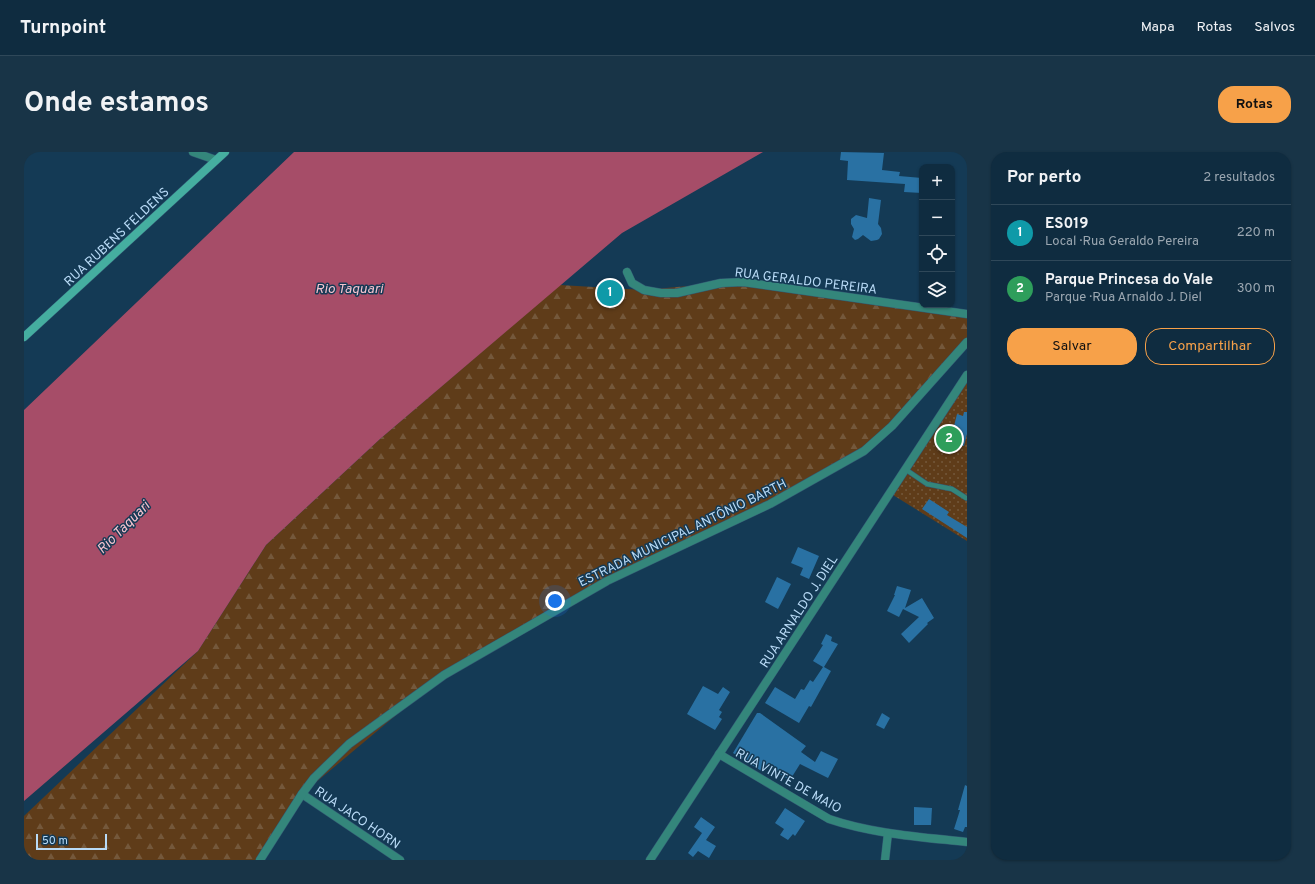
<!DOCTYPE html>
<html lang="pt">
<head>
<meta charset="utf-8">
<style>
	body { margin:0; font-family:Overpass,sans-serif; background:#183447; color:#f1f3f6 }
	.controls { position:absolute; right:12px; top:12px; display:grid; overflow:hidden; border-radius:8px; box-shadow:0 1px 3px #0004 }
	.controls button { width:36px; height:36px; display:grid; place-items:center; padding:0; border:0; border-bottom:1px solid #2f4859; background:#0f2c40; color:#f1f3f6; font:20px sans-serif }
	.scale { position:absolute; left:12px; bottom:10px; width:71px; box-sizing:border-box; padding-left:4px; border:2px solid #b8daf6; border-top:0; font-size:11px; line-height:14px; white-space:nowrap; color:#b8daf6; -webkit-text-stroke:3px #143a55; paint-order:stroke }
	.you { position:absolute; left:531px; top:449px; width:14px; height:14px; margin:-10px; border:3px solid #fff; border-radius:50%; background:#1a73e8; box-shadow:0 0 0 6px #1a73e833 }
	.badge { display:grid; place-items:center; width:26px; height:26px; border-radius:50%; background:#f7a149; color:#fff; font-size:13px; font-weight:700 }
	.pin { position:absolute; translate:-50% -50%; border:2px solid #fff; box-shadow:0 1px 4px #0006 }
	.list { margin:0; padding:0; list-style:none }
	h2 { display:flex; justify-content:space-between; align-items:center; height:52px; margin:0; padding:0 16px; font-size:17px }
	h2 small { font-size:13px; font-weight:400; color:#9ba7b1 }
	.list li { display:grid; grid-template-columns:26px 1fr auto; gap:12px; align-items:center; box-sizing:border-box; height:56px; padding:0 16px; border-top:1px solid #2f4859 }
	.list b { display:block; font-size:15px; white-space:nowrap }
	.list p { margin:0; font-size:13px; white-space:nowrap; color:#9ba7b1 }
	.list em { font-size:13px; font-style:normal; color:#9ba7b1 }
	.actions { display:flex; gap:8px; padding:12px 16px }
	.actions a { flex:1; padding:9px 0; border:1px solid #f7a149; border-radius:16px; text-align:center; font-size:14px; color:#f7a149 }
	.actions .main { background:#f7a149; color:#111 }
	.icon { flex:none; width:22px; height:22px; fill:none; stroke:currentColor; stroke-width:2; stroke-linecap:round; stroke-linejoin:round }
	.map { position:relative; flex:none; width:943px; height:708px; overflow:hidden; border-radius:16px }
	header { display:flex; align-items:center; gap:24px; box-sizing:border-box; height:56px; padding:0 20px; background:#0f2c40; border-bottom:1px solid #2f4859 }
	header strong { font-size:19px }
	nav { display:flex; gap:22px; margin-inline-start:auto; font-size:14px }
	.intro { display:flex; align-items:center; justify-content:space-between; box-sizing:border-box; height:96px; padding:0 24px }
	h1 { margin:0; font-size:28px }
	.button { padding:10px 18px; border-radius:16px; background:#f7a149; color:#111; font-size:14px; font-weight:700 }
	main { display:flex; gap:24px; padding:0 24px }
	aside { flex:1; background:#0f2c40; border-radius:16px; box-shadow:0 1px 3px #0004 }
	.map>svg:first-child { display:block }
</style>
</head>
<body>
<header>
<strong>Turnpoint</strong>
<nav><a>Mapa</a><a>Rotas</a><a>Salvos</a></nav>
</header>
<div class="intro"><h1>Onde estamos</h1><a class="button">Rotas</a></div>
<main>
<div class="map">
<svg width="943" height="708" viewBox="0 0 943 708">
	<defs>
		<pattern id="forest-firs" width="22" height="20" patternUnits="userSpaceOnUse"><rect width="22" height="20" fill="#5f3c19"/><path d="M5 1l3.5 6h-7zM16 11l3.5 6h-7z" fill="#74583b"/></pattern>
		<pattern id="park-dots" width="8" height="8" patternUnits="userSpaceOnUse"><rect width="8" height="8" fill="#5f3c19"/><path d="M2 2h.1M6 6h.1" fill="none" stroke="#74583b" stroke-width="1.8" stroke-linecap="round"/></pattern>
	</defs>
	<rect width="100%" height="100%" fill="#143a55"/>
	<!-- forest -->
	<polygon fill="url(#forest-firs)" points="697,131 943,162 943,189 840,299 746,352 583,429 420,523 278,642 236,708 0,708 0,664 174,499 242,393 356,287 536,133 620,138"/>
	<!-- park -->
	<polygon fill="url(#park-dots)" points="943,230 943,389 869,343"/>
	<!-- water -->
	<polygon fill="#a64d68" points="270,0 739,0 598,81 356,287 242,393 174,499 0,649 0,258"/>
	<!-- building -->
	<g fill="#2971a3">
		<polygon points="817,0 860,1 858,18 876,20 875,24 898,26 898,41 880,40 881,32 823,28 824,9 816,8"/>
		<polygon points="845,46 857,48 854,72 857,76 858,82 855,87 853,88 847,89 839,83 834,87 831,88 828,85 830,77 827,72 827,67 832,63 843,66"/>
		<polygon points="940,260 943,260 943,282 940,294 932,292 936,276 930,274 933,262 939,264"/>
		<polygon points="905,347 925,360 923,363 943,375 943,386 898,357"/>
		<polygon points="774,395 795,404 785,427 776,423 779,416 767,411"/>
		<polygon points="753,425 767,432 754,457 741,450"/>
		<polygon points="873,434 887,438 881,456 898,446 910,466 903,471 904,472 885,491 877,482 895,465 879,457 875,465 863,459 871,443 870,443"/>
		<polygon points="802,482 808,485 807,489 814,492 800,515 807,519 787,555 785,554 775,571 741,551 751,535 771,547 777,537 780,538 786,528 789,530 799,515 789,509 799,493 797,492"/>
		<polygon points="679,534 694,542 699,535 706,540 695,558 698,560 695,565 698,567 691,578 663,562"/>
		<polygon points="733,561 736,561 782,594 777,600 791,610 797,599 814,607 804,626 776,612 766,628 742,614 739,620 709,601"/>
		<polygon points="858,561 866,566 860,577 852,573"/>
		<polygon points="941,633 943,634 943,675 941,675 939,680 930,677 936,658 934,658"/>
		<polygon points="890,655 908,656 907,673 890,673"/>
		<polygon points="761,656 781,669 771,684 769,682 764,688 756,683 760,677 751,671"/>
		<polygon points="677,665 691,675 682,688 692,694 685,706 674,699 669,705 664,701 678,681 670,675"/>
	</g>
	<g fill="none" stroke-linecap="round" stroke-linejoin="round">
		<defs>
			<polyline id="service" points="881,317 903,332 928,337 942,346"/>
			<g id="minor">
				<polyline points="169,0 192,8"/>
				<polyline points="603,120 608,131 620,138 637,141 653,141 697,131 719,130 943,162"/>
				<path d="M695 602 805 667C849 682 897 685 943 690"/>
				<polyline points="278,642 376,708"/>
				<polyline points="236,708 278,642 290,626 325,592 420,523 583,429 746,352 840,299 868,274 943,190"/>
				<polyline points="861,708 864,681"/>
			</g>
			<polyline id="tertiary" points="626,708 943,223"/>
			<polyline id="secondary" points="0,185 201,0"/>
		</defs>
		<!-- service casing -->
		<use href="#service" stroke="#325772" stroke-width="5.5"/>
		<!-- minor casing -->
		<use href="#minor" stroke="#325772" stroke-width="9"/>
		<!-- tertiary casing -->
		<use href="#tertiary" stroke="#325772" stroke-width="9"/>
		<!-- secondary casing -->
		<use href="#secondary" stroke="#325772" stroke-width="9"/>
		<!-- service -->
		<use href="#service" stroke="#34867b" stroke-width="4.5"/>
		<!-- minor -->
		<use href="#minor" stroke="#34867b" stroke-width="8"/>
		<!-- tertiary -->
		<use href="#tertiary" stroke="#34867b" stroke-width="8"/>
		<!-- secondary -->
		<use href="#secondary" stroke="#45aea0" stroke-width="8"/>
	</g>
	<g text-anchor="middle" stroke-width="3" stroke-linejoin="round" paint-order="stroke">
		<!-- street labels -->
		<g font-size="13" fill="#b8daf6" stroke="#143a55">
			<text transform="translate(92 84) rotate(-43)" y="5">RUA RUBENS FELDENS</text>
			<text transform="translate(782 128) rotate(7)" y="5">RUA GERALDO PEREIRA</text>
			<text transform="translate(658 380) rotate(-26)" y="5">ESTRADA MUNICIPAL ANTÔNIO BARTH</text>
			<text transform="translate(774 459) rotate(-57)" y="5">RUA ARNALDO J. DIEL</text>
			<text transform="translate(765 628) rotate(29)" y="5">RUA VINTE DE MAIO</text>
			<text transform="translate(334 665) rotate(34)" y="5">RUA JACO HORN</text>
		</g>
		<!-- water labels -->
		<g font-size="14" font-style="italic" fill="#f5c2ce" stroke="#143a55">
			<text x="325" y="141">Rio Taquari</text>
			<text transform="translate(99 375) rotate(-45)" y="5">Rio Taquari</text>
		</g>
	</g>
</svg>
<div class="controls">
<button>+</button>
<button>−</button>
<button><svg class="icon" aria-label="locate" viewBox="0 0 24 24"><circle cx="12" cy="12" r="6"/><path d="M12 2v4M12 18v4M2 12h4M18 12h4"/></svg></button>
<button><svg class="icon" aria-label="layers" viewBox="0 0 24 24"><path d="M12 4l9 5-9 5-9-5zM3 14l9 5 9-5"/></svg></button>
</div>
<div class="scale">50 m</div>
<div class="you"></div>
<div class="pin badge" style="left:586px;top:141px;background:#0f9aa8">1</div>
<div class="pin badge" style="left:925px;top:287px;background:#2e9e5b">2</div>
</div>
<aside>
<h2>Por perto<small>2 resultados</small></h2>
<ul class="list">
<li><span class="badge" style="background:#0f9aa8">1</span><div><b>ES019</b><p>Local · Rua Geraldo Pereira</p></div><em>220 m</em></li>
<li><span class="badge" style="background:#2e9e5b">2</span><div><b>Parque Princesa do Vale</b><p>Parque · Rua Arnaldo J. Diel</p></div><em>300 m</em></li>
</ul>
<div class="actions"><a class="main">Salvar</a><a>Compartilhar</a></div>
</aside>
</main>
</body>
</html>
